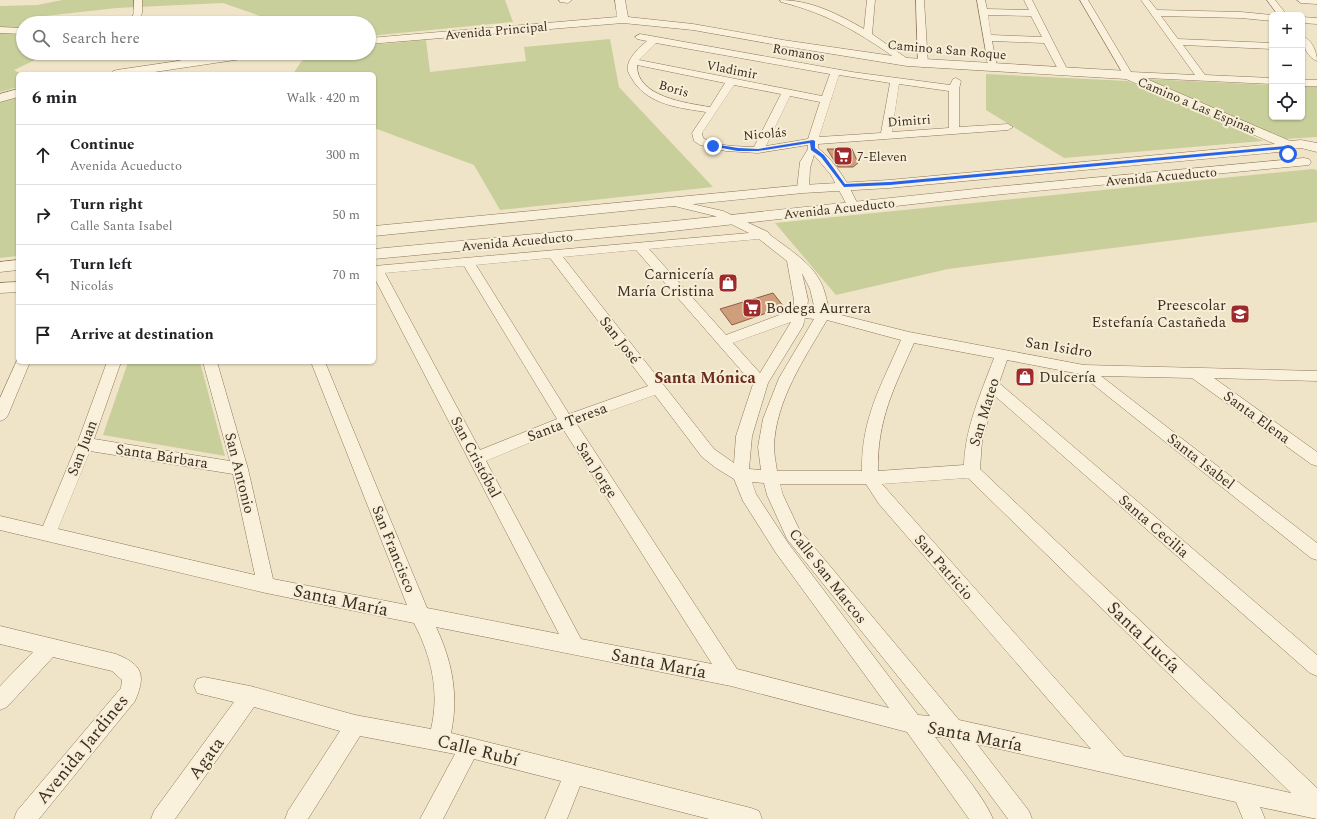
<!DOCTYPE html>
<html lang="en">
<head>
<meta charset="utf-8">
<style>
	body { margin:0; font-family:Spectral,serif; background:#f6f6f6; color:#202124 }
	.controls { position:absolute; right:12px; top:12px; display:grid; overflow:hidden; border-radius:6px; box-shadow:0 1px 3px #0004 }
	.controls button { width:36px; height:36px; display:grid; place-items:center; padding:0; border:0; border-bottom:1px solid #e0e0e0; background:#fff; color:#202124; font:20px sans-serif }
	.stop { position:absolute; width:12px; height:12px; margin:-9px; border:3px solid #2563eb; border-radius:50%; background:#fff }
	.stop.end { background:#2563eb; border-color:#fff; box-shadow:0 1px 4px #0008 }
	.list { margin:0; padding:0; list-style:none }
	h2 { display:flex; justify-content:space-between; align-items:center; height:52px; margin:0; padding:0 16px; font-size:17px }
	h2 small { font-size:13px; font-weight:400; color:#757577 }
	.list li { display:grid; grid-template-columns:26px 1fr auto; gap:12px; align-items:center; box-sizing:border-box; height:60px; padding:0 16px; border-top:1px solid #e0e0e0 }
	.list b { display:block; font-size:15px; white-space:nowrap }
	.list p { margin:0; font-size:13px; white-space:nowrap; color:#757577 }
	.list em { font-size:13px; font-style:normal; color:#757577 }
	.icon { flex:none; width:22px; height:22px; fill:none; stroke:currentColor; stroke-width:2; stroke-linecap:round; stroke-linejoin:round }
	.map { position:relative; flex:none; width:1317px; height:819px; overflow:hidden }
	.search { position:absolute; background:#fff; box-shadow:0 1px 3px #0004; left:16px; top:16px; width:360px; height:44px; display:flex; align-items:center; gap:10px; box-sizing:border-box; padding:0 14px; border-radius:22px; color:#757577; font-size:15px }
	.panel { position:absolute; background:#fff; box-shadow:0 1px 3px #0004; left:16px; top:72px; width:360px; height:292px; border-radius:6px }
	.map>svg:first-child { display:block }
</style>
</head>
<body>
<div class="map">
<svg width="1317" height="819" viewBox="0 0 1317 819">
	<rect width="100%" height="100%" fill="#f0e4c8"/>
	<!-- green -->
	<g fill="#c9cf9b">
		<polygon points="62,0 505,0 513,22 369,36 369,23 280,23 223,3 117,8 27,18 27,23 23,23 23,53 50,53 14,70 21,74 18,74 18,87 0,92 0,6 37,5"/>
		<polygon points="610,39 619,87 713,187 500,210 474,165 374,128 374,74 293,74 307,53 369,53 369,45 426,40 430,72 526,61 524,47"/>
		<polygon points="986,74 1128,81 1263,141 1064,158 986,110"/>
		<polygon points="1147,79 1272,85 1272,117 1302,117 1302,86 1317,87 1317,137 1285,139"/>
		<polygon points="18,97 18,256 0,258 0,101"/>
		<polygon points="1313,169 1317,170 1317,222 948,269 836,295 775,223"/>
		<polygon points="128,362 200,362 225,456 103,435"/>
	</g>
	<!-- building -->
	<g fill="#cf9f7d" stroke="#8d5f41">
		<polygon points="827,149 852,149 858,163 853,167 838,167"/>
		<polygon points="773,293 784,307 732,325 720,309"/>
	</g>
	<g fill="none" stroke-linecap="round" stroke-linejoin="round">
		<defs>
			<g id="minor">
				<polygon points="134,0 142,0 142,13 137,23 129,23 134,13"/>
				<polygon points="559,0 572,0 568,3 560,2"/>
				<path d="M780 0C811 0 838 14 864 29L867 0H875L872 34 912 62 907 65 904 64C863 35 830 14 781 2Z"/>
				<polygon points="916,0 924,0 928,64 923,67 918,64"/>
				<path d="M977 0H985L987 9 1029 10 1024 0H1032L1068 71 1066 73H1060L1044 43 992 41 997 67 992 70 989 69ZM988 15 1031 16 1042 37 991 35Z"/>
				<polygon points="1080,0 1088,0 1131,72 1195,75 1141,0 1149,0 1157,10 1241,12 1272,15 1272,21 1241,18 1161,16 1178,39 1272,43 1272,49 1183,45 1205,75 1272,78 1272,84 1125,77"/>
				<polygon points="1267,0 1275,0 1287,15 1278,15"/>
				<polygon points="1297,0 1317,0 1317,4 1301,3"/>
				<polygon points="1302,17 1317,18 1317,24 1302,23"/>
				<polygon points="0,27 23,28 23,34 0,33"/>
				<path d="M640 34 852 72 950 85 953 79 956 78 961 81 959 89V127L1008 124 1013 127 1008 130 818 144V148C837 163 849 185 859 207L857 209H849L831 175 814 155 810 168 809 189 807 191H799L797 189 800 162 808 149V145L758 153 726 151 700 145 694 141 692 133 706 112C680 108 650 105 634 82 631 77 626 71 628 65 630 56 640 47 647 41L637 39 635 37ZM656 43 830 74 822 96 639 60ZM637 65 725 83 710 107C687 103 636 97 637 65ZM839 75 890 83 881 133 819 137ZM899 84 949 91V128L892 132ZM734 85 781 94 754 147C738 146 717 147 703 138L702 133ZM790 96 820 102 808 139 766 146Z"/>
				<path d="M1302 36C1312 39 1317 52 1317 61 1308 58 1302 45 1302 36Z"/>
				<polygon points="155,53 172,53 198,59 200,61 195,64 157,55"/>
				<rect x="1302" y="80" width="15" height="6"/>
				<path d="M670 199 723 211 768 232 770 235C786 247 810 262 819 279 825 289 827 301 829 312L909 332 1084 365 1317 371V381L1214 378 1317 452V466L1311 464 1192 378 1101 376 1317 543V560L1311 558 1080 374 1007 360 999 383 1317 655V676L1310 673 995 396 982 441 980 469 1317 788V819L1260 807 1265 819H1243L1236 802 977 744 1029 811 1032 819H1008L948 738 935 737C952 760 982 793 993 819H969L907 732 731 686 436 627C452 661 459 695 451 733L751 808 759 811 762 819H709L580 786 567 819H545L561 781 474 759 443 819H420L455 754 360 736 308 819H285L288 811 340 731 254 707 175 819H151L154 811 234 702 197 693 194 686 197 679 204 677 250 686 355 715 431 729C440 691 431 656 414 623L266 593 0 530V516L43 526 77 444 107 362H121L94 439 230 461 203 362H217L248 469 273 579 407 605 311 362H325L427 608 559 634 374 277V266L749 233 715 216 666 204 664 202 666 200ZM759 239 787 261 794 300 793 310 726 335 649 249ZM636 250 753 384 736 436 734 463 714 449 563 257ZM550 258 648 386 569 414 476 265ZM464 266 557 419 480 450 385 273ZM802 273 810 289 815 310 807 309 808 300ZM805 318 814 319 779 378 763 419 758 447 761 470 749 469 752 436 768 383 803 326ZM827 320 901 340C881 386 861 419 862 471H777C776 463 774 454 774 446 776 400 804 359 827 320ZM791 322 760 373 733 343ZM914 343 994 358C981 393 965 428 964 465L878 471C877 420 894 388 914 343ZM655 395 702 457 716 468 734 479 743 501 776 553 889 708 737 669 576 423ZM563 429 712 664 581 639 486 461ZM90 451 233 474 255 575 58 529ZM968 478 1291 793 1124 756 882 484ZM752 482 764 483 767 495 787 539 930 716 918 715 788 543 756 494ZM780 484H866L879 504 1091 749 959 720 799 529 783 495Z"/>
				<polygon points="18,358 18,362 30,362 8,415 5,419 0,421 0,398"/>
				<path d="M0 626 116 654C143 665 146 675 135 701L39 819H14L17 811 121 688 122 680 112 671 53 657 7 707 0 710V686L33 652 0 644Z"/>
			</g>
			<g id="tertiary">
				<path d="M615 0H625L628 17 693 24 783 40 907 58 1128 71 1290 141 1301 140 1317 143V152L1301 148 1292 149 1295 154 1293 157C1286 159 1283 157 1279 152L889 188 803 193 374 236V226L803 185 889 180 1275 144 1126 79 907 66 783 46 693 30 623 23 369 44V38L617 17Z"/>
				<polygon points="232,53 261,53 259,55 255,57 141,74 111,74 113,71 117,70"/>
				<polygon points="18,89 18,97 0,102 0,94"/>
				<polygon points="1304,158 1309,159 1311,162 1309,165 994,195 664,232 374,259 374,249 664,222 994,187"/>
				<polygon points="18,260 18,270 0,272 0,262"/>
				<polygon points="18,282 18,292 0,293 0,283"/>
			</g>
		</defs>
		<!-- minor casing -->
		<use href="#minor" stroke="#8d765c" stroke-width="1"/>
		<!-- tertiary casing -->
		<use href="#tertiary" stroke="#8d765c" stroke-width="1"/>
		<!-- minor -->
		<use href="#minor" fill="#faf1dc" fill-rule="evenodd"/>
		<!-- tertiary -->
		<use href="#tertiary" fill="#faf1dc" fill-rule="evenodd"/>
	</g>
	<!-- route -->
	<polygon fill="#2563eb" points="813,140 815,141 815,148 824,155 845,184 890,182 1286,146 1288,147 1290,154 1286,155 1284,149 890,185 844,187 821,157 811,150 810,143 758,151 738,151 711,146 713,144 738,148 758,149"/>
	<!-- icons -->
	<defs>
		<symbol id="supermarket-square" viewBox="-11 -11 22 22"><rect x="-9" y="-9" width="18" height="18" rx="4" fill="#9e2a2b" stroke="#f7eed8"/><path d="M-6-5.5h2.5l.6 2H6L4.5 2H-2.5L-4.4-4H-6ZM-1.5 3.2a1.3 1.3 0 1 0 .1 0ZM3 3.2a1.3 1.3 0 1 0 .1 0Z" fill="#fff"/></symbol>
		<symbol id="shop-square" viewBox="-11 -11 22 22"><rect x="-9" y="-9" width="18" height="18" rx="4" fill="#9e2a2b" stroke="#f7eed8"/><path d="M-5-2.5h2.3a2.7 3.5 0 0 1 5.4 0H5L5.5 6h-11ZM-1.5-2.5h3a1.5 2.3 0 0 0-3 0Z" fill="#fff"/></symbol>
		<symbol id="school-square" viewBox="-11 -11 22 22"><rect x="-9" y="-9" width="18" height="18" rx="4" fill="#9e2a2b" stroke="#f7eed8"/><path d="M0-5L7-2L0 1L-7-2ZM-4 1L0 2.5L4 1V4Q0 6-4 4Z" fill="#fff"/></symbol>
	</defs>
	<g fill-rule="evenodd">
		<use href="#supermarket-square" x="832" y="145" width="22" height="22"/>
		<use href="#shop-square" x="717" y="272" width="22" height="22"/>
		<use href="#supermarket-square" x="741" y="297" width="22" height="22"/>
		<use href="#school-square" x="1229" y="303" width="22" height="22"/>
		<use href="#shop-square" x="1014" y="366" width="22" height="22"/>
	</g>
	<g text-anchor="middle" stroke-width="4" stroke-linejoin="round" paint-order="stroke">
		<!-- far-street labels -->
		<g font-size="13" fill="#3d2e20" stroke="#f7eed8">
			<text transform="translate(496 30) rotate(-5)" y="5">Avenida Principal</text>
			<text transform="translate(947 49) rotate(5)" y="5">Camino a San Roque</text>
			<text transform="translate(799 52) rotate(10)" y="5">Romanos</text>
			<text transform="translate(732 69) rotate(11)" y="5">Vladimir</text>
			<text transform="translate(674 88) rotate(16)" y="5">Boris</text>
			<text transform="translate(1197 105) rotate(23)" y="5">Camino a Las Espinas</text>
			<text transform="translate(909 120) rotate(-4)" y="5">Dimitri</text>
			<text transform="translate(765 133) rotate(-5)" y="5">Nicolás</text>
			<text transform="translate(1161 176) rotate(-5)" y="5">Avenida Acueducto</text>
			<text transform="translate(839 208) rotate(-6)" y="5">Avenida Acueducto</text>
			<text transform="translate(517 241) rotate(-5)" y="5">Avenida Acueducto</text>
		</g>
		<!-- far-poi labels -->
		<g font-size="13" fill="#3d2e20" stroke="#f7eed8" text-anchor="start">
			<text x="857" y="161">7-Eleven</text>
		</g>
		<!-- poi labels -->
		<g font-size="15" fill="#3d2e20" stroke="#f7eed8" text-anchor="end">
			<text x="714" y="279">Carnicería<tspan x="714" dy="17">María Cristina</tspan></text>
			<text x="1226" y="310">Preescolar<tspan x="1226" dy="17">Estefanía Castañeda</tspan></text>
			<text x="766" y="313" text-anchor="start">Bodega Aurrera</text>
			<text x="1039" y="382" text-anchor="start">Dulcería</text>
		</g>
		<!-- street labels -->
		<g font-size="15" fill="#3d2e20" stroke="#f7eed8">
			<text transform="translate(620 340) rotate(52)" y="5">San José</text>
			<text transform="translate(1059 347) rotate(9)" y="5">San Isidro</text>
			<text transform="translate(984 412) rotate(-73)" y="5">San Mateo</text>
			<text transform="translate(1257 417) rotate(36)" y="5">Santa Elena</text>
			<text transform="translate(567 422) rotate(-21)" y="5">Santa Teresa</text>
			<text transform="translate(82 448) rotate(-69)" y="5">San Juan</text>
			<text transform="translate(162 456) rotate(9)" y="5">Santa Bárbara</text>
			<text transform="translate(476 457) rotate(62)" y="5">San Cristóbal</text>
			<text transform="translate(1201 461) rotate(38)" y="5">Santa Isabel</text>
			<text transform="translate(597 470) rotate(57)" y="5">San Jorge</text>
			<text transform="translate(240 473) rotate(76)" y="5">San Antonio</text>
			<text transform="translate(1154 526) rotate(41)" y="5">Santa Cecilia</text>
			<text transform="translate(394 549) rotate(68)" y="5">San Francisco</text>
			<text transform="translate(944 567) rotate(49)" y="5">San Patricio</text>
			<text transform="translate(828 576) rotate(52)" y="5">Calle San Marcos</text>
		</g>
		<!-- neighbourhood labels -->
		<g font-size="16" font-weight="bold" fill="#6b2e1e" stroke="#f7eed8">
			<text x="705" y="383">Santa Mónica</text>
		</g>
		<!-- near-street labels -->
		<g font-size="18" fill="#3d2e20" stroke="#f7eed8">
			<text transform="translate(341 600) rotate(12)" y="6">Santa María</text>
			<text transform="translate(1144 637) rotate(44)" y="6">Santa Lucía</text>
			<text transform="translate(659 663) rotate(11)" y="6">Santa María</text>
			<text transform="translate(975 736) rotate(11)" y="6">Santa María</text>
			<text transform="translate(82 749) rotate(-51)" y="6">Avenida Jardines</text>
			<text transform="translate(478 750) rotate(14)" y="6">Calle Rubí</text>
			<text transform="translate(206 758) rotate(-54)" y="6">Agata</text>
		</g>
	</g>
</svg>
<div class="controls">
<button>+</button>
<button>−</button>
<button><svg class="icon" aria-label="locate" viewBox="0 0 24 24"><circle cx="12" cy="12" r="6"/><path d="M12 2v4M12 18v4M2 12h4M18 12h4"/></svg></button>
</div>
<div class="stop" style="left:1288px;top:154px"></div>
<div class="stop end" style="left:713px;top:146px"></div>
<div class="search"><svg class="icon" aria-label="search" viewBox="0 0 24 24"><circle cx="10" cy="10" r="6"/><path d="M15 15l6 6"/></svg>Search here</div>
<section class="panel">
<h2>6 min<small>Walk · 420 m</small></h2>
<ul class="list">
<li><svg class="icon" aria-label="ahead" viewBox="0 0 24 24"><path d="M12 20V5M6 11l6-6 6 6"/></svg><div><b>Continue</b><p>Avenida Acueducto</p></div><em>300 m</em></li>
<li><svg class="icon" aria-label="right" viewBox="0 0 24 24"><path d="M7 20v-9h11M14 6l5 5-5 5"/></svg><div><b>Turn right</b><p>Calle Santa Isabel</p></div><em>50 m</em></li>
<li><svg class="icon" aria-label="left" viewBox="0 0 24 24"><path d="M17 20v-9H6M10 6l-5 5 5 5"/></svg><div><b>Turn left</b><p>Nicolás</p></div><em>70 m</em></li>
<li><svg class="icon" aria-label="arrive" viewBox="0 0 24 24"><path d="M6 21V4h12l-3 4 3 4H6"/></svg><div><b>Arrive at destination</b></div></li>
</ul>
</section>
</div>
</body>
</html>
